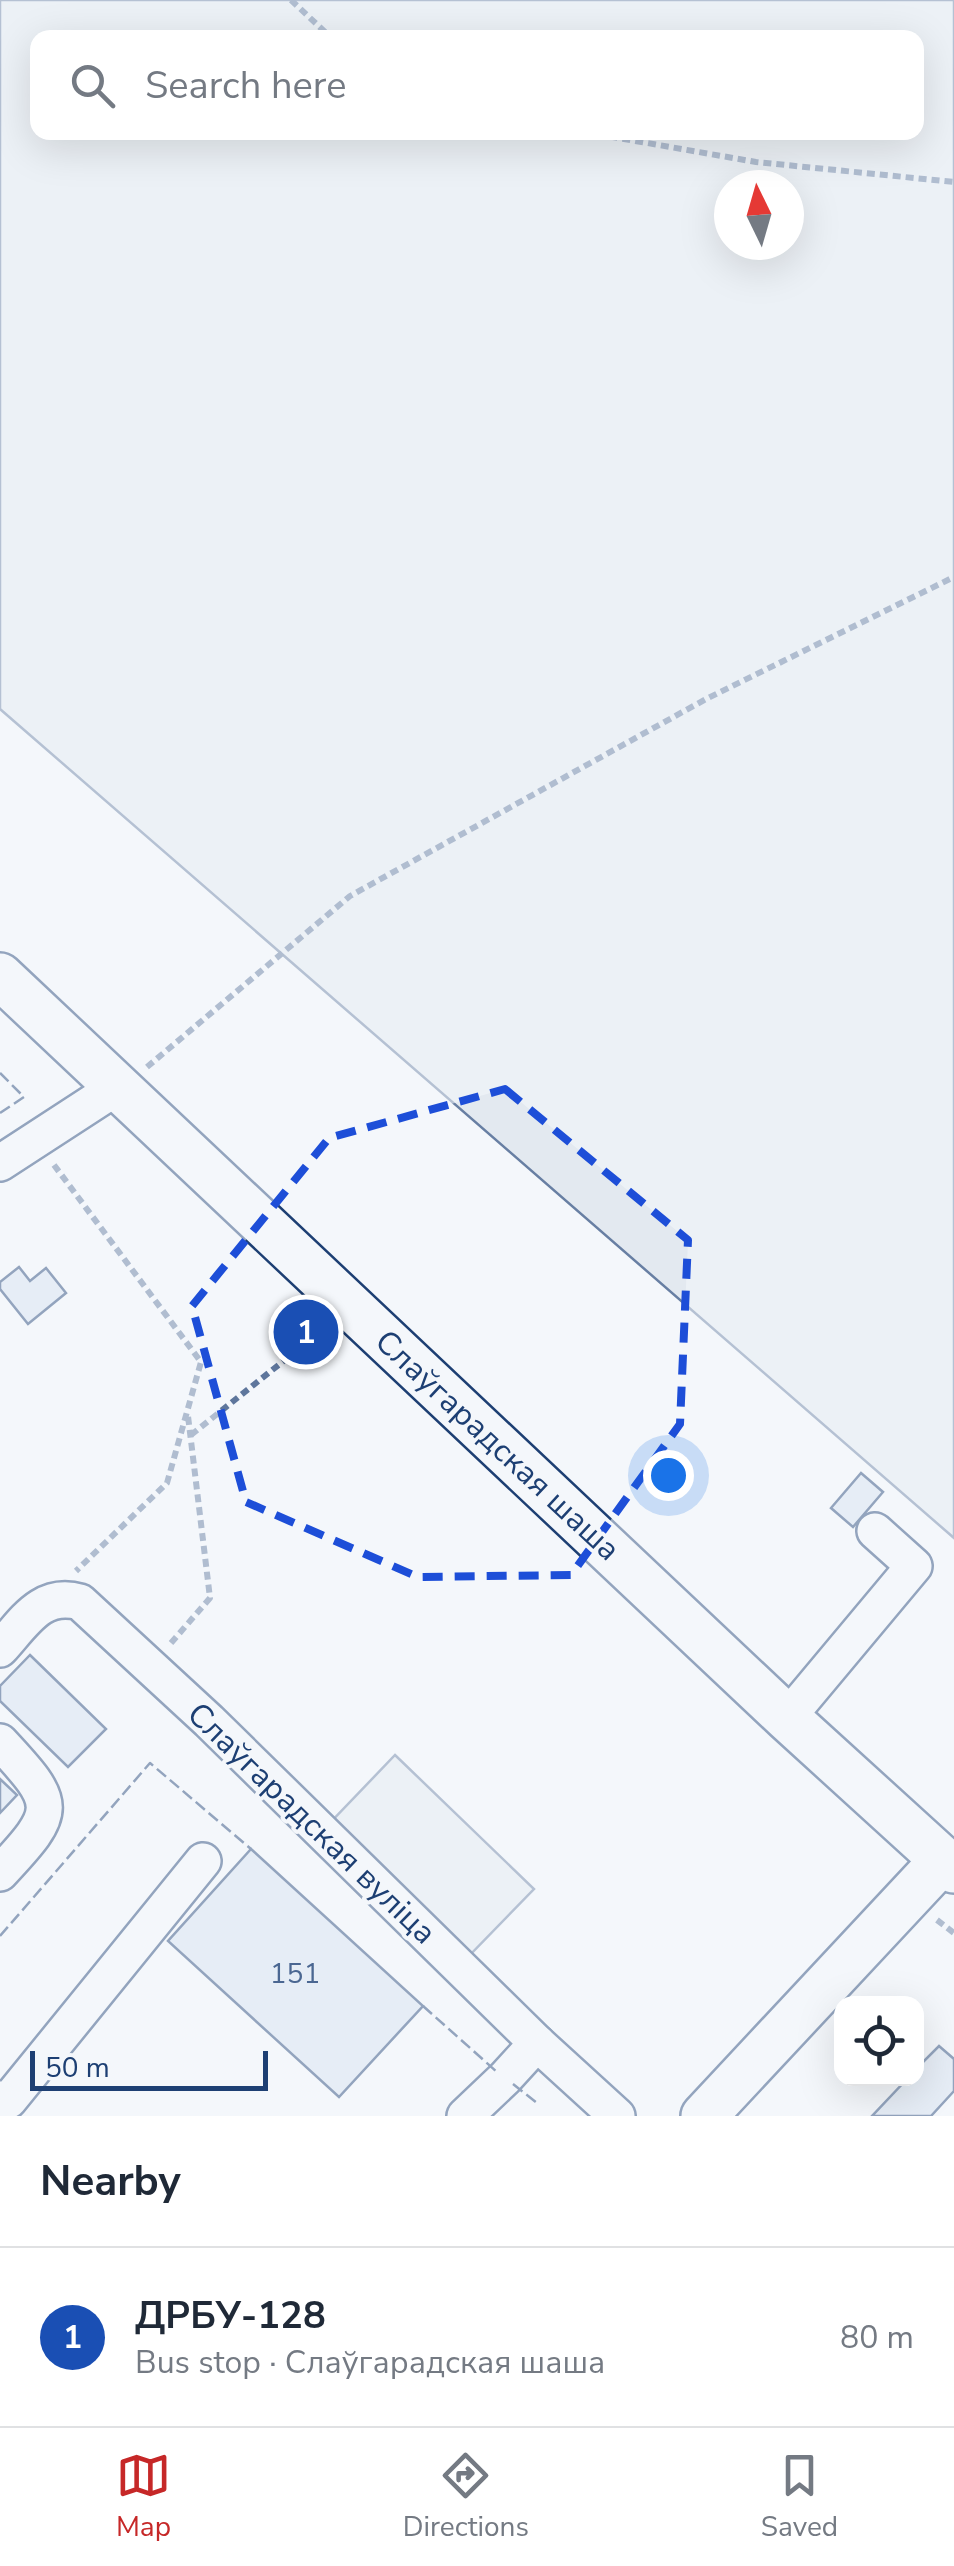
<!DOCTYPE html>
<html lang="en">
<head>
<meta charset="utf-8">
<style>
	body { margin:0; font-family:"Nunito Sans",sans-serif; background:#f2f2f3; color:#1f2937 }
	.controls { position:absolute; right:30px; bottom:30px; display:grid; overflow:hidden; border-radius:20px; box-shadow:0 10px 40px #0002 }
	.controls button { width:90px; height:90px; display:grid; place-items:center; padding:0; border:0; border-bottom:2px solid #e0e1e3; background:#fff; color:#1f2937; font:50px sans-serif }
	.compass { position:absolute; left:714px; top:170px; width:90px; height:90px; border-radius:50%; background:#fff; box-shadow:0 10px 40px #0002; rotate:355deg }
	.scale { position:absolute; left:30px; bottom:25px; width:238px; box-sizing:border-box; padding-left:10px; border:5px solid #1d3f73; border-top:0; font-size:28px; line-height:35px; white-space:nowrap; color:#1d3f73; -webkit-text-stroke:8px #f4f7fb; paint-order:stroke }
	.you { position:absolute; left:668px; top:1475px; width:35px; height:35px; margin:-25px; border:8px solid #fff; border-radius:50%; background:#1a73e8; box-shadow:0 0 0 15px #1a73e833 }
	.badge { display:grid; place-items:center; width:65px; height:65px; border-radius:50%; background:#c62828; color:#fff; font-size:32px; font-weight:700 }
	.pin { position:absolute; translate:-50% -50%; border:5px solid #fff; box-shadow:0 2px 10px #0006 }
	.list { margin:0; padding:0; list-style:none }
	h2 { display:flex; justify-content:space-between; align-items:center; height:130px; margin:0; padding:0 40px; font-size:42px }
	h2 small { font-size:32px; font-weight:400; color:#747a83 }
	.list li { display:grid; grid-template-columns:65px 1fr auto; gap:30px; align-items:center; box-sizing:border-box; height:180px; padding:0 40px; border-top:2px solid #e0e1e3 }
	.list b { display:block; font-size:38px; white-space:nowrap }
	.list p { margin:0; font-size:32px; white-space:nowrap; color:#747a83 }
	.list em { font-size:32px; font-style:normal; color:#747a83 }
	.icon { flex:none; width:55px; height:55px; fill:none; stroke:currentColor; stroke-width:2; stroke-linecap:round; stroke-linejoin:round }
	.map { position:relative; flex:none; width:954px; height:2116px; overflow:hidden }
	.search { position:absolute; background:#fff; box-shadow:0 10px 40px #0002; left:30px; right:30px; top:30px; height:110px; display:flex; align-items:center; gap:25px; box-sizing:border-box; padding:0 35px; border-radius:20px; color:#747a83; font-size:38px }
	.sheet { height:310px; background:#fff }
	nav { display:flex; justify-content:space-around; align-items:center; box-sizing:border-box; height:140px; border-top:2px solid #e0e1e3; background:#fff; font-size:28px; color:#747a83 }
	nav a { display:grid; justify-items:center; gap:5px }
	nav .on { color:#c62828 }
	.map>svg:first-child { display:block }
</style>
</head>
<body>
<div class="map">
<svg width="954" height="2116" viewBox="0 0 954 2116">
	<rect width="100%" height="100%" fill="#f4f7fb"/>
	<!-- green -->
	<path fill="#e3e9f0" stroke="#687fa3" stroke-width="2.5" fill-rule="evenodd" d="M0 0H954V1538L0 709ZM38 38H916V132H38ZM729 185H789V245H729Z"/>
	<!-- parking -->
	<polygon fill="#e3e8f0" stroke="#687fa3" stroke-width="2.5" points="395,1755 534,1889 465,1960 327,1826"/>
	<!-- building -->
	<g fill="#d5e0f0" stroke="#1d3f73" stroke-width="2.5">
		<polygon points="19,1267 30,1281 46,1268 66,1293 28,1324 0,1289 0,1282"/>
		<polygon points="861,1473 883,1492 853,1527 831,1508"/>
		<polygon points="30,1655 106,1729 68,1767 0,1701 0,1686"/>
		<polygon points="0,1779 17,1795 0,1813"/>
		<polygon points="251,1849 423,2006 339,2097 168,1941"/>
		<polygon points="939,2046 954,2059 954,2091 931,2116 872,2116 908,2078 916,2078 916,2069"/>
	</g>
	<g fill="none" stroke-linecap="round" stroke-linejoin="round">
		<defs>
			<g id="minor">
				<polyline points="0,1163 117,1087"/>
				<path d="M0 1649C24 1623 41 1591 80 1602L209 1721 537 2043 617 2116"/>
				<polyline points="787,1718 914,1566 875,1531"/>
				<path d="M0 1742C59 1805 59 1810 0 1873"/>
				<polyline points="0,2099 9,2100 203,1861"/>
				<polyline points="465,2116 505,2078 537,2043"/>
			</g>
			<g id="major">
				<polyline points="0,976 787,1718 954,1870"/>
				<polyline points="704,2116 943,1860"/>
			</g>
		</defs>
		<!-- minor casing -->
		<use href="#minor" stroke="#1d3f73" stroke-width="40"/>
		<!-- major casing -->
		<use href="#major" stroke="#1d3f73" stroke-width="50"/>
		<!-- path -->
		<g stroke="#5e769c" stroke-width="6" stroke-dasharray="8 5" stroke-linecap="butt">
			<polyline points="291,0 325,32 340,38"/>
			<polyline points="584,132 756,162 954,182"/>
			<polyline points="147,1067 350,896 706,699 954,577"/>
			<polyline points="54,1165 201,1362 167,1483 76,1571"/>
			<polyline points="191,1435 311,1339"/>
			<polyline points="171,1643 210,1598 188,1416"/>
			<polyline points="937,1920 954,1933"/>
		</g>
		<!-- minor -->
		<use href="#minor" stroke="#f4f7fb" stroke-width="35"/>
		<!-- major -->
		<use href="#major" stroke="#f4f7fb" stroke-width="45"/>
		<!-- fence -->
		<g stroke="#1d3f73" stroke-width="2.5" stroke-dasharray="12 5" stroke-linecap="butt">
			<polyline points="0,1073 24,1097 0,1113"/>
			<polyline points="0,1936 150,1763 251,1849"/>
			<polyline points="423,2006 497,2072"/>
			<polyline points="513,2084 537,2103"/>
		</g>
	</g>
	<!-- marked area -->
	<path d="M0 0H954V2116H0ZM505 1089 688 1240 680 1424 571 1575 418 1577 246 1502 192 1306 329 1138Z" fill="#f4f7fb" fill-opacity=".55" fill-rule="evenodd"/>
	<path fill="none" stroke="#1d4ed8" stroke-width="8" stroke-dasharray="20 12" stroke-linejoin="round" d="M505 1089 688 1240 680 1424 571 1575 418 1577 246 1502 192 1306 329 1138Z"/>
	<g text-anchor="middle" stroke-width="8" stroke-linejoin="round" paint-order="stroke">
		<!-- number labels -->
		<g font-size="28" fill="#4b6792">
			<text x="295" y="1983">151</text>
		</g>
		<!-- street labels -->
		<g font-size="32" fill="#1d3f73" stroke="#f4f7fb">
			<text transform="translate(498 1445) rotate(43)" y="11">Слаўгарадская шаша</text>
			<text transform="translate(312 1823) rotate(44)" y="11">Слаўгарадская вуліца</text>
		</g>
	</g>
</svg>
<div class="controls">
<button><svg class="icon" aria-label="locate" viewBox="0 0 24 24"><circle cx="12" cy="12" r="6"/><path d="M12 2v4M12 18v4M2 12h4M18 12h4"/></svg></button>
</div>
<svg class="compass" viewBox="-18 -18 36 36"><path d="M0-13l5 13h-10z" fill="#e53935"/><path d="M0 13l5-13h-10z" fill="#747a83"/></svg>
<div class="scale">50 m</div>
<div class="you"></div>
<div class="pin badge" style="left:306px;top:1332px;background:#1a4fb4">1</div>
<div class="search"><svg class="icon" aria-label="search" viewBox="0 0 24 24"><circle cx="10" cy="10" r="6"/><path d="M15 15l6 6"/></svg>Search here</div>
</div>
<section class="sheet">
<h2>Nearby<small></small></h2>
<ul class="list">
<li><span class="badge" style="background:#1a4fb4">1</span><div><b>ДРБУ-128</b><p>Bus stop · Слаўгарадская шаша</p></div><em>80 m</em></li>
</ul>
</section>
<nav>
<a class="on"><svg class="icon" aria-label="map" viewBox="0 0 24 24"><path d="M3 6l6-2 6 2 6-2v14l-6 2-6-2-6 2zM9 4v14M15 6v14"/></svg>Map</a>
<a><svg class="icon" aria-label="directions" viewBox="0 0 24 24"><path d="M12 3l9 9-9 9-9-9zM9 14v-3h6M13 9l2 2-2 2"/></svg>Directions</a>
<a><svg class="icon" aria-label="saved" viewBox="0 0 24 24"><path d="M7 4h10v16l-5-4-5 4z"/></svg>Saved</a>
</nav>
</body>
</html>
